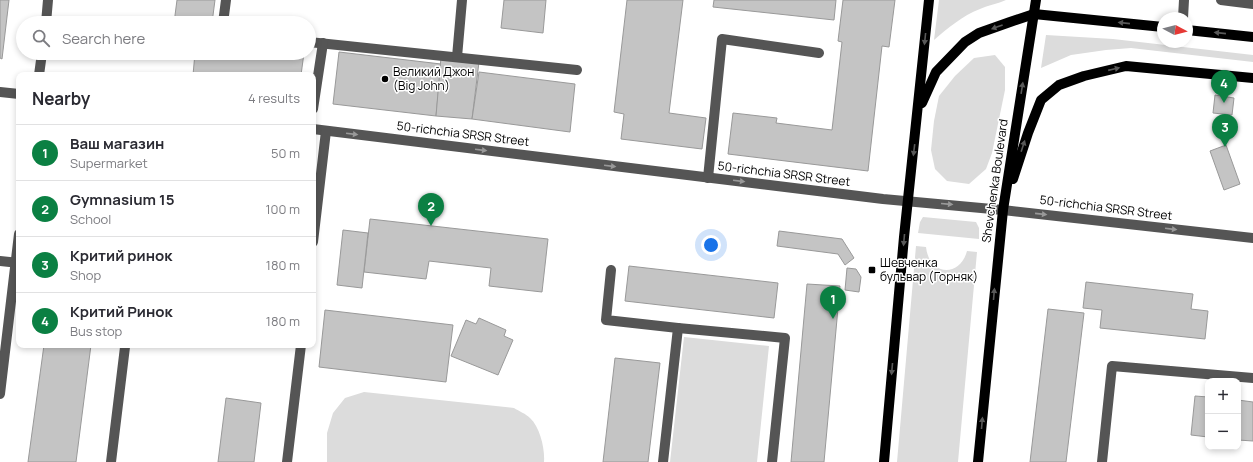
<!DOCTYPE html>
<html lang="en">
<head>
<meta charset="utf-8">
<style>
	body { margin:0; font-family:Manrope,sans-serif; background:#f2f2f3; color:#2b2b33 }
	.controls { position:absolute; right:12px; bottom:12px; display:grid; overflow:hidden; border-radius:8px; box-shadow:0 2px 6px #0003 }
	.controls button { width:36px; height:36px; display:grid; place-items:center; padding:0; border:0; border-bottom:1px solid #e1e1e2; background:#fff; color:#2b2b33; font:20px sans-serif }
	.compass { position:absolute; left:1157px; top:12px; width:36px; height:36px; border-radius:50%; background:#fff; box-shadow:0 2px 6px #0003; rotate:97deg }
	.you { position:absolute; left:711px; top:245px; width:14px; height:14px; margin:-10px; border:3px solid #fff; border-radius:50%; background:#1a73e8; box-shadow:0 0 0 6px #1a73e833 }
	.badge { display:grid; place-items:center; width:26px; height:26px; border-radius:50%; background:#0b8043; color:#fff; font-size:13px; font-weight:700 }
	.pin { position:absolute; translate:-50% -33px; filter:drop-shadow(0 1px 2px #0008) }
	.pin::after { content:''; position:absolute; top:21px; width:14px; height:12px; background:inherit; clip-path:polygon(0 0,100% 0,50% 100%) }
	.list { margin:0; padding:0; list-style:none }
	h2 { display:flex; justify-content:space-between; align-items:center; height:52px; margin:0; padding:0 16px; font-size:17px }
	h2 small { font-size:13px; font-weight:400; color:#7c7c81 }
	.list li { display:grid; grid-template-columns:26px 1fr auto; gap:12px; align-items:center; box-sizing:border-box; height:56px; padding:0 16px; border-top:1px solid #e1e1e2 }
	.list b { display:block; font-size:15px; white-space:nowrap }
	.list p { margin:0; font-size:13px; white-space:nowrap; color:#7c7c81 }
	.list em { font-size:13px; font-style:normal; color:#7c7c81 }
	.icon { flex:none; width:22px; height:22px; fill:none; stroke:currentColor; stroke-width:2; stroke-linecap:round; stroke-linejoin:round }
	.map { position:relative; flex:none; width:1253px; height:462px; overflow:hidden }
	.search { position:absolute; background:#fff; box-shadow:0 2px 6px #0003; left:16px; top:16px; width:300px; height:44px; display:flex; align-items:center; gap:10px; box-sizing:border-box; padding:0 14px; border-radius:22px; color:#7c7c81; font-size:15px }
	.panel { position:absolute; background:#fff; box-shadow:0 2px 6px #0003; left:16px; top:72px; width:300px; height:276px; border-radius:8px }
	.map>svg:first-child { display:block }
</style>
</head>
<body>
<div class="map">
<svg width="1253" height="462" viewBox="0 0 1253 462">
	<rect width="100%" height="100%" fill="#fff"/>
	<!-- green -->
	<g fill="#dcdcdc">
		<path d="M939 0H1006C998 4 988 5 980 9 962 16 948 28 934 40Z"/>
		<polygon points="1046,35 1113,39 1253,55 1253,62 1131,48 1106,50 1071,55 1041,68"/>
		<polygon points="995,55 1005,67 1005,90 992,153 986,169 969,184 947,181 935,169 931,150 934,121 939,96 955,76 974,58"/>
		<polygon points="923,217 976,222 979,228 979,239 918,233 920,222"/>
		<path d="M916 246 926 247C929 276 960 278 967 251L977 252 958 462H897Z"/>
		<polygon points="684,337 769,346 757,462 670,462"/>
		<path d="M364 392 514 408C519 411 526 414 530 418 540 427 545 449 544 462H327V433L333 413 345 398Z"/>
	</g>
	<!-- building -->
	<g fill="#c4c4c4" stroke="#999">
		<polygon points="0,0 9,0 2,59 0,58"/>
		<polygon points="177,0 215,0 212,23 174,23"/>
		<polygon points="504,0 546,0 543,33 501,28"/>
		<polygon points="627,0 683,0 669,113 706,118 702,149 621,139 624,114 614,112"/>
		<polygon points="714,0 836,0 834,20 713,7"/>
		<polygon points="843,0 895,0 889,47 882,46 868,171 728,154 733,113 777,118 776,123 832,130 842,42 838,41"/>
		<polygon points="339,52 441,64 436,116 333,104"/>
		<polygon points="195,53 304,53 301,75 193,75"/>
		<polygon points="441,57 479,62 472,119 436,116"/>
		<polygon points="479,72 575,84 570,132 472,119"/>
		<polygon points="1215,95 1234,98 1232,115 1213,113"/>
		<polygon points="1226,145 1240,184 1224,190 1210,151"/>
		<polygon points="370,219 548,239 542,292 489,286 491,268 429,261 426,279 364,272"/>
		<polygon points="343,230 368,233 362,288 337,285"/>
		<polygon points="779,231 842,239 854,258 845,265 838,254 777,246"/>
		<polygon points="629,266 778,283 774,318 625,301"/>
		<polygon points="847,268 856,269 861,277 859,292 845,290"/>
		<polygon points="1086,282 1193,294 1191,309 1208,311 1205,339 1100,328 1102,310 1083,308"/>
		<polygon points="807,284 840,286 824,462 791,462"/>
		<polygon points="1048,309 1084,313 1066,462 1030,462"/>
		<polygon points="325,310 453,325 446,382 319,367"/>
		<polygon points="479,318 506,330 504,336 513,340 498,375 451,356 466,320 476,324"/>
		<polygon points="44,345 91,345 76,462 28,462"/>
		<polygon points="615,358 660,363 648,462 603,462"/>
		<polygon points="1195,396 1208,397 1208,437 1191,435"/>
		<polygon points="226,398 261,403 254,462 218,462"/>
		<polygon points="1238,400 1253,402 1253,441 1238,440"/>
	</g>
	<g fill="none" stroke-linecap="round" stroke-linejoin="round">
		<!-- minor -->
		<g stroke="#555" stroke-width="10">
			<polyline points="1221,0 1253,4"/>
			<polyline points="1183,18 1184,0"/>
			<polyline points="46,23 48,0"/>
			<polyline points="223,23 226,0"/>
			<polyline points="309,42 577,70"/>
			<polyline points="457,57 462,0"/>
			<polyline points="39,75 42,53"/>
			<polyline points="0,92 19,94"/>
			<polyline points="313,109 323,43"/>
			<polyline points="313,129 883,199 1003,210 1253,238"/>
			<polyline points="708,178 722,39 819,53"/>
			<polyline points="313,242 326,131"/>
			<polyline points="0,261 19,263"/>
			<polyline points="611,270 606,320 678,328 663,462"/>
			<polyline points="678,328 785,338 772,462"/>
			<polyline points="0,394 19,234"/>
			<polyline points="111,462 125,347"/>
			<polyline points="287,462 301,345"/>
			<polyline points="1102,462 1112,366 1253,378"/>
		</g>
		<!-- major -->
		<g stroke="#000" stroke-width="10">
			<polyline points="1187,30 1253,37"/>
			<polyline points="922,103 936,72 965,42 979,33 1010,22 1034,14 1163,27"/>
			<polyline points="1013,179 1028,133 1041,100 1059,85 1084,76 1126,66 1253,78"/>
			<polyline points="884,462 904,237 929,0"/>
			<polyline points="978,462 1003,210 1036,0"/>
		</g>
	</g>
	<!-- one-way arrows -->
	<defs><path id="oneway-solid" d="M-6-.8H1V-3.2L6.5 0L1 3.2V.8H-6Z"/></defs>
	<g fill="#595959">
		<use href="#oneway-solid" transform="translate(1124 23) rotate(-174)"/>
		<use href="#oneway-solid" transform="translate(997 27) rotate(160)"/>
		<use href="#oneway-solid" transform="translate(1220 33) rotate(-174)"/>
		<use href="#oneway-solid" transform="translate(925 39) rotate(96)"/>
		<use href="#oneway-solid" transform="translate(1114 69) rotate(-13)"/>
		<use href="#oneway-solid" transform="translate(1022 88) rotate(-81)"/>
		<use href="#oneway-solid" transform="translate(1023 146) rotate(-72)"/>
		<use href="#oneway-solid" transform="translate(914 150) rotate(97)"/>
		<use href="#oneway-solid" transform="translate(904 240) rotate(95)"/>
		<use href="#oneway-solid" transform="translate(994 294) rotate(-85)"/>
		<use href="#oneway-solid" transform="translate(892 369) rotate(95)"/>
		<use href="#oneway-solid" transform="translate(982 423) rotate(-85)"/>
	</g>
	<g fill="#999">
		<use href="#oneway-solid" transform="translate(352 134) rotate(7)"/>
		<use href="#oneway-solid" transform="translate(481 150) rotate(7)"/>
		<use href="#oneway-solid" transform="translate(610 166) rotate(7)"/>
		<use href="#oneway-solid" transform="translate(739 181) rotate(7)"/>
		<use href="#oneway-solid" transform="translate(947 204) rotate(5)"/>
		<use href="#oneway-solid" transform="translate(1041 214) rotate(6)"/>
		<use href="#oneway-solid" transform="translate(1171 229) rotate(7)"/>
	</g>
	<!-- markers -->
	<g fill="#000" stroke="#fff" stroke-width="1.5">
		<circle cx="385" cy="79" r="4"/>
		<rect x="868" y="266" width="8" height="8" rx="2"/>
	</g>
	<g text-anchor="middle" stroke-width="3" stroke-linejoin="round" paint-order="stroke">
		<!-- poi labels -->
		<g font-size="12" fill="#000" stroke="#fff" text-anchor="start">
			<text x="393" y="76">Великий Джон<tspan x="393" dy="14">(Big John)</tspan></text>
			<text x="880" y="267">Шевченка<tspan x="880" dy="14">бульвар (Горняк)</tspan></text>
		</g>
		<!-- street labels -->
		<g font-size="12" fill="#000" stroke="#fff">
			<text transform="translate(463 134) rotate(7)" y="4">50-richchia SRSR Street</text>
			<text transform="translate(784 174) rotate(7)" y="4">50-richchia SRSR Street</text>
			<text transform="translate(995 181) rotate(-82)" y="4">Shevchenka Boulevard</text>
			<text transform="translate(1106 208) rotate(7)" y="4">50-richchia SRSR Street</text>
		</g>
	</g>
</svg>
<div class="controls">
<button>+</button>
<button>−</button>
</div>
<svg class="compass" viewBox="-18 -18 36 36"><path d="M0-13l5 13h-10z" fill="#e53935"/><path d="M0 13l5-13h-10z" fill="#7c7c81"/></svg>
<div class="you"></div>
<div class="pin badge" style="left:833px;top:319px">1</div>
<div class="pin badge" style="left:431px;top:226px">2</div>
<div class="pin badge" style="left:1225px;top:147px">3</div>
<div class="pin badge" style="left:1224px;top:103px">4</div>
<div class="search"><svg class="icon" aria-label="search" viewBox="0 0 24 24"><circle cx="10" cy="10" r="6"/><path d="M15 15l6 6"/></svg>Search here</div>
<section class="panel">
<h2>Nearby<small>4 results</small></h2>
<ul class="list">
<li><span class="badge">1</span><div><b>Ваш магазин</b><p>Supermarket</p></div><em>50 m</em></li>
<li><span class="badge">2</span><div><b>Gymnasium 15</b><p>School</p></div><em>100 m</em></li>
<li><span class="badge">3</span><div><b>Критий ринок</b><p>Shop</p></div><em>180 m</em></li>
<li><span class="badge">4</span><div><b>Критий Ринок</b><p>Bus stop</p></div><em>180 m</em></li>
</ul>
</section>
</div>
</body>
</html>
